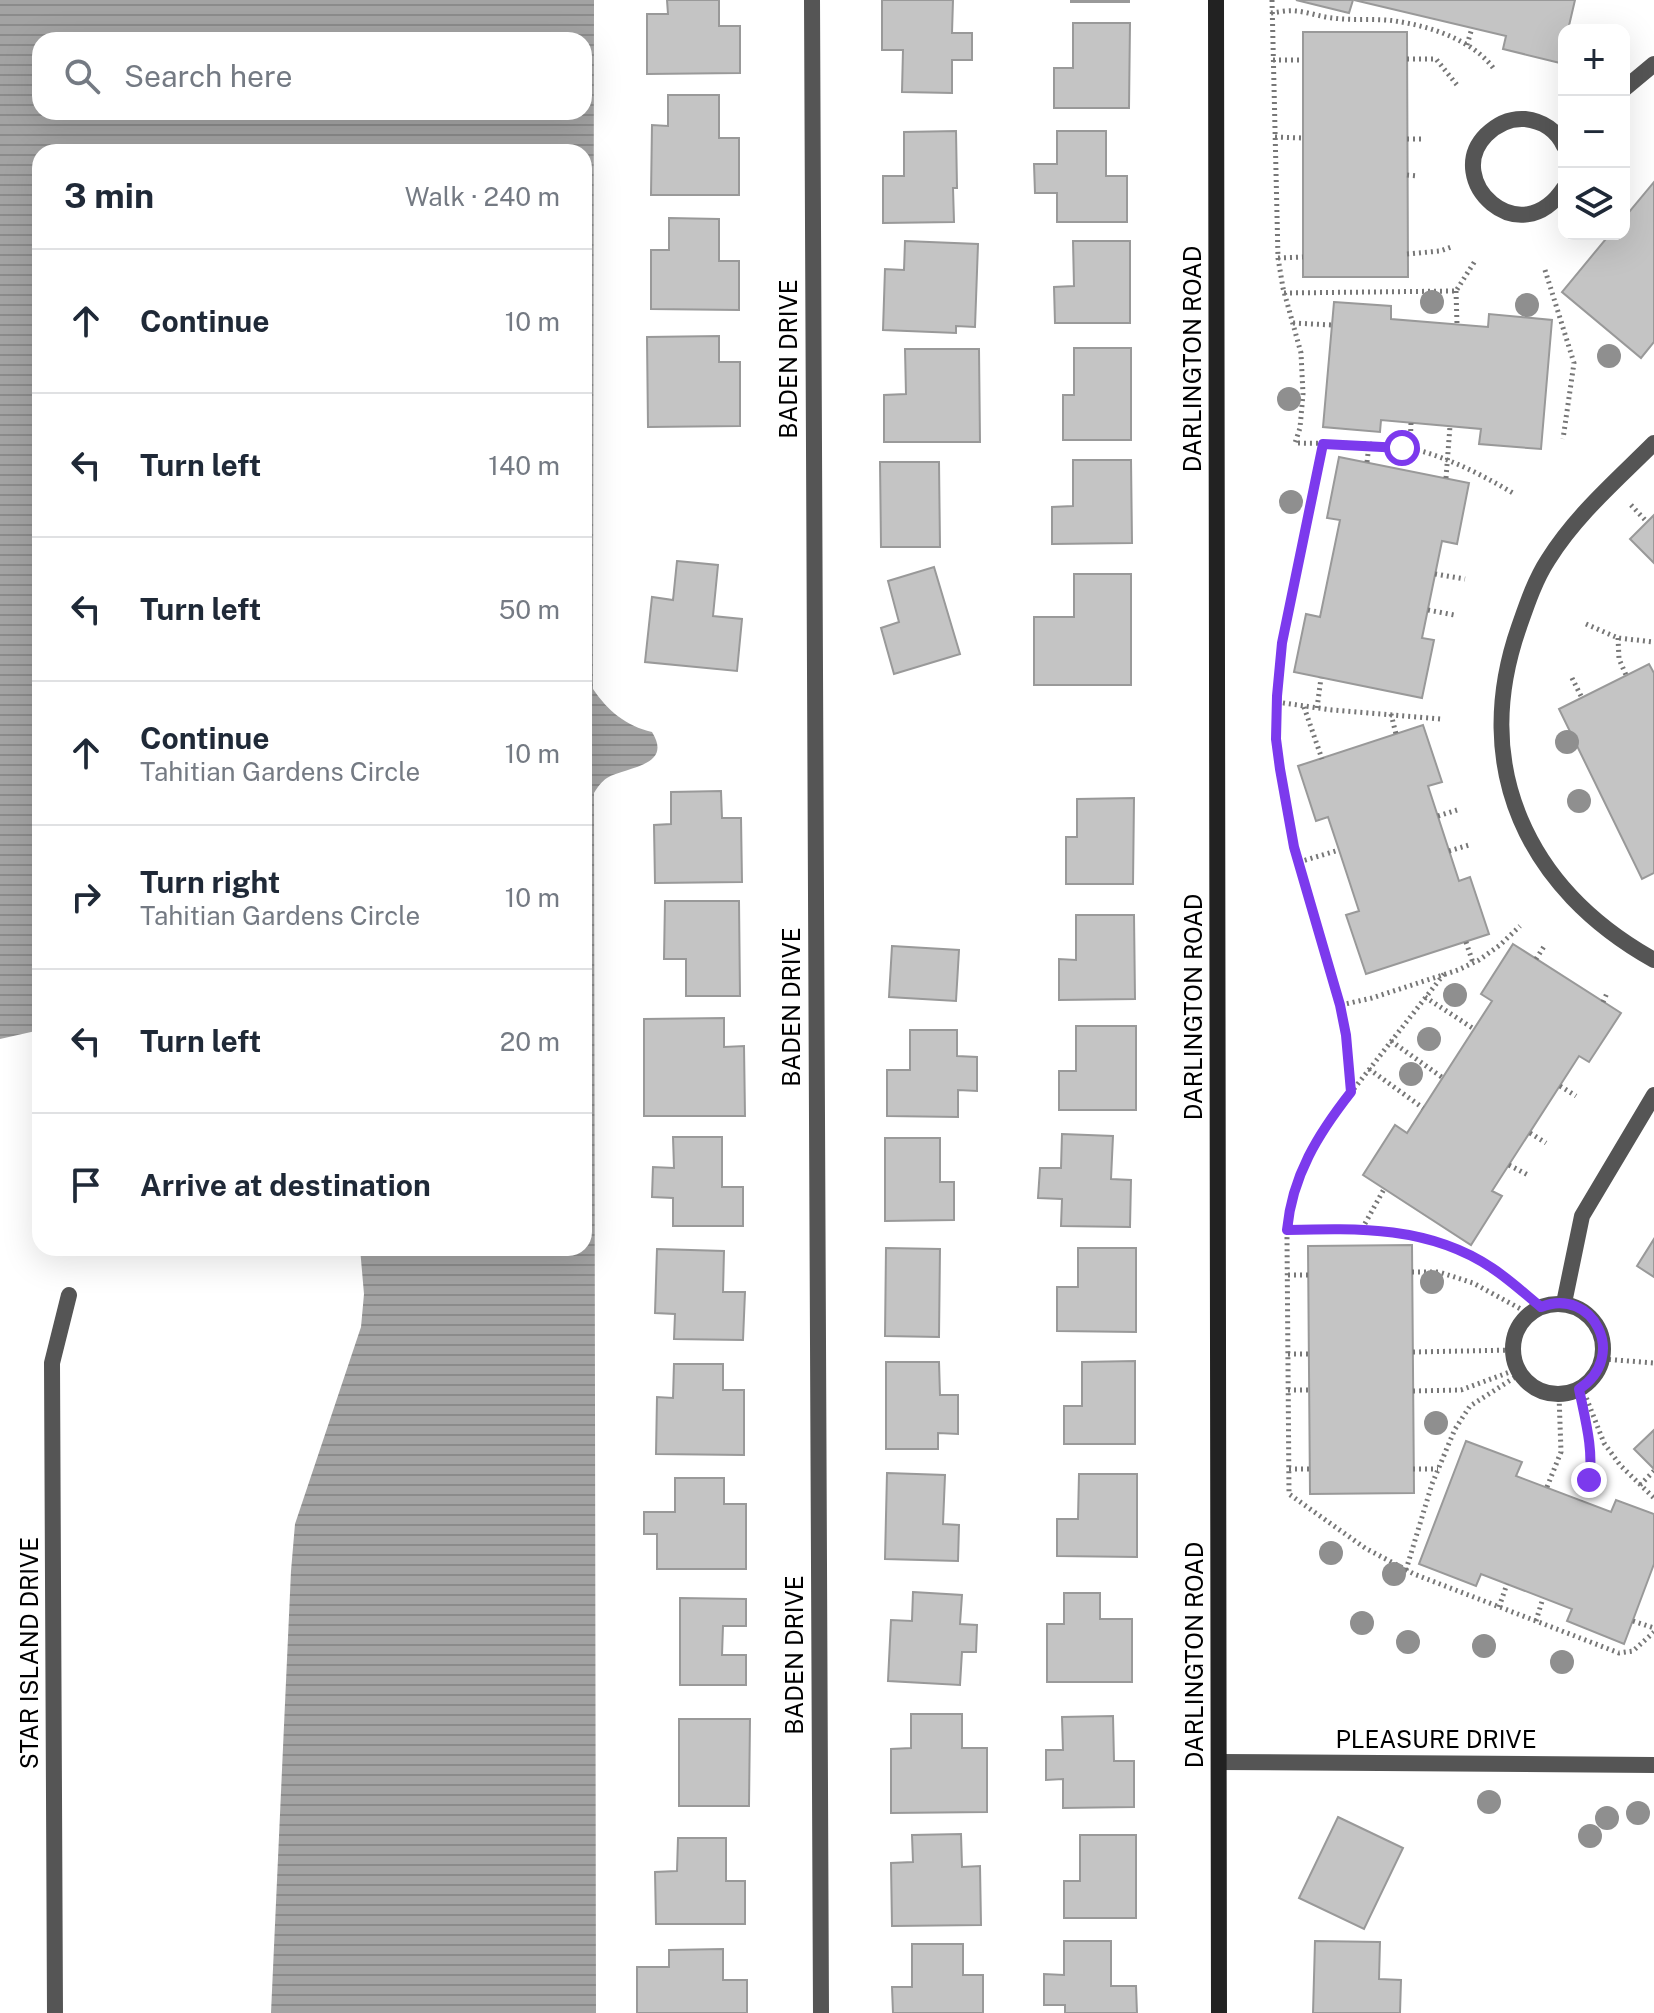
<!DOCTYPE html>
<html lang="en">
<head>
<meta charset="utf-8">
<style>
	body { margin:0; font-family:"Public Sans",sans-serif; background:#f6f6f7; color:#1f2937 }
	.controls { position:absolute; right:24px; top:24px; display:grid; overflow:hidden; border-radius:16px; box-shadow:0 8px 32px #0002 }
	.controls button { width:72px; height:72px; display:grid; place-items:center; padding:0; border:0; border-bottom:2px solid #e0e1e3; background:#fff; color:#1f2937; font:40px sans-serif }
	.stop { position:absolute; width:24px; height:24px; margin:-18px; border:6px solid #7c3aed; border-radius:50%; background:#fff }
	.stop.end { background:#7c3aed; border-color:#fff; box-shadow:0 2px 8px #0008 }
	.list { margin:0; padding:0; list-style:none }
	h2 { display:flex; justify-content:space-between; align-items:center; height:104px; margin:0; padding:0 32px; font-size:34px }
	h2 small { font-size:26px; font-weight:400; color:#747a83 }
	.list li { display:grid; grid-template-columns:52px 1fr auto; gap:24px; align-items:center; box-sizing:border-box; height:144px; padding:0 32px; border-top:2px solid #e0e1e3 }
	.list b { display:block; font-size:30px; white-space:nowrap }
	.list p { margin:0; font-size:26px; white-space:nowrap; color:#747a83 }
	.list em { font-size:26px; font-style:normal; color:#747a83 }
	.icon { flex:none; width:44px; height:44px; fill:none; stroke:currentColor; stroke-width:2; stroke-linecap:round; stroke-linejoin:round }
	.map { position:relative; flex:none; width:1654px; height:2013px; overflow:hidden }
	.search { position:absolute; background:#fff; box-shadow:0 8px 32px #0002; left:32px; top:32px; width:560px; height:88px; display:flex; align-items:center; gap:20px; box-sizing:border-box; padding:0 28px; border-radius:24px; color:#747a83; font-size:30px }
	.panel { position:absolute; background:#fff; box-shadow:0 8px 32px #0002; left:32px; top:144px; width:560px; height:1112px; border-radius:24px }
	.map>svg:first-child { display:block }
</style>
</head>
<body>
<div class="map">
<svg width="1654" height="2013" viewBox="0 0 1654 2013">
	<defs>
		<pattern id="water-rules" width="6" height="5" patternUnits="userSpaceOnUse" patternTransform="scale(2)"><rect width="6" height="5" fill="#a3a3a3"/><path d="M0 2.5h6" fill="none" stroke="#8b8b8b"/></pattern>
	</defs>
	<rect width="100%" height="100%" fill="#fff"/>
	<!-- water -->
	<path fill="url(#water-rules)" fill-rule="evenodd" d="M0 0H594L593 689C608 711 626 726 652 732 674 767 624 767 607 778 602 781 597 788 594 793L596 2013H271L291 1571 295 1524 361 1327 364 1294 360 1248H584V152H40V1030L0 1039ZM40 40H584V112H40Z"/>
	<!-- building -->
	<g fill="#c4c4c4" stroke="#999" stroke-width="2">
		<polygon points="667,0 719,0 719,26 740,26 740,73 647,74 647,14 668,14"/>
		<polygon points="882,0 953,0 952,33 972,33 972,60 952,60 952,93 902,92 903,50 882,50"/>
		<rect x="1071" y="0" width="58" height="2"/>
		<polygon points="1296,0 1353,0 1349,13"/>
		<polygon points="1354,0 1575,0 1568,30 1564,30 1564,45 1560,63 1503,49 1506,36"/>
		<polygon points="1073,23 1130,23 1129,108 1054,108 1054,68 1073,68"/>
		<polygon points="1303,32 1407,32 1408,277 1303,277"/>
		<polygon points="668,95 719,95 719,138 739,138 739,195 651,195 652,125 668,126"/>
		<polygon points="956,131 957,188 953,188 954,222 883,223 883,176 904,176 904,132"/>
		<polygon points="1057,131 1106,131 1106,176 1127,176 1127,222 1057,222 1057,193 1035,193 1034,164 1057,164"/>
		<polygon points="1654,182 1654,342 1641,358 1562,292 1610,234 1624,234 1624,218"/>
		<polygon points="669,218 719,219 719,261 739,261 739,310 651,309 651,250 669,250"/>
		<polygon points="905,241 978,244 975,327 956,326 956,333 883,330 885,269 904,270"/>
		<polygon points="1073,241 1130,241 1130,323 1055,323 1054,287 1074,286"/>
		<polygon points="1334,302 1391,306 1391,319 1488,327 1489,314 1552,320 1541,449 1479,444 1481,429 1381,420 1380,432 1323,427"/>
		<polygon points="719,336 719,362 740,362 740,426 648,427 647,337"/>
		<polygon points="1074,348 1131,348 1131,440 1063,440 1063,395 1074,395"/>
		<polygon points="905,349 979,349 980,442 884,442 884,395 906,394"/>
		<polygon points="1339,457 1469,483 1457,544 1442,541 1422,638 1434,640 1422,698 1294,672 1306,614 1320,617 1340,520 1327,518"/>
		<polygon points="1073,460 1131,460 1132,543 1052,544 1052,507 1073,506"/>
		<polygon points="880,462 939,462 940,547 881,547"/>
		<polygon points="1654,515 1654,563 1630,539"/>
		<polygon points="677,561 718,565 713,616 742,619 737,671 645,662 652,597 673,600"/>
		<polygon points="934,567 960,654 894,674 881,628 899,622 888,581"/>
		<polygon points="1074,574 1131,574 1131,685 1034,685 1034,617 1074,617"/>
		<polygon points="1649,664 1654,673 1654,873 1642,879 1559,709"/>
		<polygon points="1423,725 1442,782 1428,786 1459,881 1470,877 1489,934 1366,974 1346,915 1359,911 1339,850 1328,817 1316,821 1298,766"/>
		<polygon points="721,791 722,818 741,818 742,882 655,883 654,825 671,824 671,792"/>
		<polygon points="1134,798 1133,884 1066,884 1066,837 1077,837 1077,799"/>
		<polygon points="665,901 739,901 740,996 686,996 686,959 664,959"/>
		<polygon points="1076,915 1134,915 1135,999 1059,1000 1059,959 1076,960"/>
		<polygon points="1513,944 1621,1013 1589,1062 1579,1056 1492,1191 1502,1196 1471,1245 1363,1175 1395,1125 1407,1133 1492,1001 1481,994"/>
		<polygon points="892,946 959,950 956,1001 889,997"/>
		<polygon points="724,1018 724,1047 744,1046 745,1116 644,1116 644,1019"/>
		<polygon points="1076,1026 1136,1026 1136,1110 1059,1110 1059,1071 1076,1071"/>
		<polygon points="910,1030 957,1030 957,1056 977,1057 977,1091 958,1090 958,1117 887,1116 887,1070 910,1070"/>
		<polygon points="1062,1134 1113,1136 1111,1179 1131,1180 1130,1227 1061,1226 1062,1199 1038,1198 1040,1168 1061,1168"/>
		<polygon points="673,1137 722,1137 722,1187 743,1187 743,1226 673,1226 673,1198 652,1197 653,1167 674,1168"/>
		<polygon points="885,1138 940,1138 940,1182 954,1182 954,1220 885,1221"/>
		<polygon points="1654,1239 1654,1277 1637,1266"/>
		<polygon points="1412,1245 1414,1493 1310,1494 1308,1246"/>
		<polygon points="886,1248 940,1249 939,1337 885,1336"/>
		<polygon points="1078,1248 1136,1248 1136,1332 1057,1331 1057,1287 1078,1287"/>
		<polygon points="657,1249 724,1251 723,1292 745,1292 743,1340 674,1339 675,1314 655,1313"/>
		<polygon points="1135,1361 1135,1444 1064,1444 1064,1406 1082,1406 1082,1362"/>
		<polygon points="886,1362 939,1362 940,1395 958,1395 958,1434 938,1433 938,1449 886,1449"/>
		<polygon points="674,1364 723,1364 723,1390 744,1390 744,1455 656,1454 657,1397 673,1398"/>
		<polygon points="1654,1430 1654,1469 1634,1449"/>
		<polygon points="1466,1441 1522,1462 1516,1476 1611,1512 1616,1500 1654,1514 1654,1564 1624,1644 1567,1621 1572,1609 1481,1574 1476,1586 1419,1564"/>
		<polygon points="887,1473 945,1475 943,1524 959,1525 958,1561 885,1559"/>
		<polygon points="1079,1474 1137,1474 1137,1557 1057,1556 1057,1519 1078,1519"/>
		<polygon points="675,1478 724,1478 724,1504 746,1504 746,1569 657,1569 657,1534 644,1534 644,1512 675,1512"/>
		<polygon points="913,1592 962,1595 960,1624 977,1625 976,1652 962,1652 960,1685 888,1681 891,1620 912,1621"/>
		<polygon points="1064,1593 1100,1593 1100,1619 1132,1619 1132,1682 1047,1682 1047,1624 1064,1624"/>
		<polygon points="680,1598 746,1599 746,1626 723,1626 722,1655 746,1655 746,1685 680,1685"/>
		<polygon points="911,1714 962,1714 962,1748 987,1748 987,1812 891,1813 891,1749 911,1748"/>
		<polygon points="1113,1716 1114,1761 1134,1761 1134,1807 1063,1808 1063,1779 1046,1780 1046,1750 1063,1750 1062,1717"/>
		<polygon points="679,1719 750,1719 749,1806 679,1806"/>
		<polygon points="1338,1817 1403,1848 1364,1929 1299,1898"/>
		<polygon points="961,1834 962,1867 980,1866 981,1925 892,1926 891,1863 913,1862 912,1835"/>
		<polygon points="1080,1835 1136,1835 1136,1918 1064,1918 1064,1881 1080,1881"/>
		<polygon points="678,1838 726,1838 726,1881 745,1881 745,1924 656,1924 655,1872 677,1871"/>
		<polygon points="1064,1941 1111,1941 1111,1986 1136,1986 1137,2013 1065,2013 1065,2005 1044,2005 1044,1974 1064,1975"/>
		<polygon points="1315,1941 1380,1942 1379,1979 1401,1980 1400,2013 1313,2013"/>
		<polygon points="912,1944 963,1944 963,1975 983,1975 983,2013 893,2013 892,1987 912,1987"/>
		<polygon points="723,1949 723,1980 747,1980 747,2013 637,2013 637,1967 669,1967 669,1950"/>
	</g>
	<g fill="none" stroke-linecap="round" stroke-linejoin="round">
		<!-- path -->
		<g stroke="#777" stroke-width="5" stroke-dasharray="2 4" stroke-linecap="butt">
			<path d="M1272 0 1278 258 1283 288 1301 353 1303 394 1300 428 1295 443C1336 444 1381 441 1421 451 1453 460 1484 476 1513 493"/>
			<path d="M1271 13C1279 12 1288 10 1296 11 1308 12 1321 17 1333 18 1353 21 1375 18 1395 21 1430 26 1473 40 1494 69"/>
			<polyline points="1467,45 1472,28"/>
			<polyline points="1407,59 1436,59 1457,85"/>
			<polyline points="1273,60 1303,60"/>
			<polyline points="1275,137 1303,138"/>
			<polyline points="1407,139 1424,139"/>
			<polyline points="1407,175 1418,176"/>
			<polyline points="1407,254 1440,251 1454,246"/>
			<polyline points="1278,258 1303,257"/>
			<polyline points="1545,270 1574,363 1563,439"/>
			<polyline points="1456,291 1457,324"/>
			<polyline points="1284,293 1456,291 1475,261"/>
			<polyline points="1293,323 1332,325"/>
			<path d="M1323 444C1313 489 1304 535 1295 580 1284 633 1272 688 1276 742 1284 834 1320 918 1341 1007 1347 1035 1349 1063 1351 1091"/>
			<polyline points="1410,449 1411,423"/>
			<polyline points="1367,462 1369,445"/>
			<polyline points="1446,478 1450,426"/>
			<polyline points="1631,505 1647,522"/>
			<polyline points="1435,574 1465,579"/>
			<polyline points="1428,610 1454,615"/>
			<polyline points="1586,624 1618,638 1654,642"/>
			<polyline points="1618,638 1619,659 1626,675"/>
			<polyline points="1572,678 1582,698"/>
			<polyline points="1277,702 1332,710 1441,719"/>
			<polyline points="1304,707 1322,759"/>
			<polyline points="1317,708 1321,678"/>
			<polyline points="1391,714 1396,734"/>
			<polyline points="1438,816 1457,810"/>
			<polyline points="1449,851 1469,845"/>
			<polyline points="1299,862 1339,850"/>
			<polyline points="1466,942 1473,963"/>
			<polyline points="1536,959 1545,945"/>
			<polyline points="1444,974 1346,1099 1311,1149 1294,1192 1288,1219 1287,1238 1289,1494 1365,1548 1414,1574 1619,1653 1633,1651 1654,1632"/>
			<polyline points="1425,997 1474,1029"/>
			<polyline points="1603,1002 1608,991"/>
			<polyline points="1341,1005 1372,998 1458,970 1479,960 1500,945 1520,926"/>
			<polyline points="1391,1041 1443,1078"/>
			<polyline points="1369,1069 1423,1108"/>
			<polyline points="1560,1086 1576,1096"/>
			<polyline points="1530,1133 1546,1143"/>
			<polyline points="1509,1165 1528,1175"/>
			<polyline points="1362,1229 1384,1189"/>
			<path d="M1287 1230C1354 1228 1409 1226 1471 1257 1478 1260 1486 1264 1493 1268 1508 1279 1522 1292 1537 1304"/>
			<polyline points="1412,1272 1439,1272 1473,1283 1530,1314"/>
			<polyline points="1288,1275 1308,1275"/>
			<polyline points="1413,1352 1513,1350"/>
			<polyline points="1288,1354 1310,1354"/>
			<polyline points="1603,1359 1654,1363"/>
			<polyline points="1582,1387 1604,1443 1620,1465 1654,1498"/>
			<polyline points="1579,1389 1591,1448 1591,1468 1583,1501"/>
			<polyline points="1288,1390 1310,1390"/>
			<polyline points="1413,1391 1461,1390 1518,1369"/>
			<polyline points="1289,1469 1310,1469"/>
			<polyline points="1413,1469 1438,1469"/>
			<polyline points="1640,1485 1654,1471"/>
			<polyline points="1547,1487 1561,1452 1559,1395"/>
			<polyline points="1406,1570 1432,1484 1455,1429 1470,1406 1520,1374"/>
			<polyline points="1499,1607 1507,1584"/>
			<polyline points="1536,1621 1543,1598"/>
			<polyline points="1633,1621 1654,1628"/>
		</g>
		<!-- street -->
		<g stroke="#555" stroke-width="16">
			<polyline points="812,0 821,2013"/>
			<polyline points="1624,89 1654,64"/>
			<path d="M1564 146C1557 131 1543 121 1525 119 1510 118 1497 124 1486 135 1442 180 1520 255 1564 188"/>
			<path d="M1654 443C1617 480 1576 515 1548 560 1535 580 1527 604 1519 627 1470 767 1527 889 1654 960"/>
			<polyline points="1564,1303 1582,1216 1654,1095"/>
			<circle cx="1558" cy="1349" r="45"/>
			<polyline points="1219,1762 1654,1765"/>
			<polyline points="55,2013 52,1363 69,1295"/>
		</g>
		<!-- secondary -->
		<polyline stroke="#222" stroke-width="16" points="1216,0 1219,2013"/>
	</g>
	<!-- trees -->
	<g fill="#8f8f8f">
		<circle cx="1432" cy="302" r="12"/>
		<circle cx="1527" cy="305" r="12"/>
		<circle cx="1609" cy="356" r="12"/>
		<circle cx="1289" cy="399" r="12"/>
		<circle cx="1291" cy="502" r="12"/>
		<circle cx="1567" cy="742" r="12"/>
		<circle cx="1579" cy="801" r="12"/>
		<circle cx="1455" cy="995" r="12"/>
		<circle cx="1429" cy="1039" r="12"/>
		<circle cx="1411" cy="1074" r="12"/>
		<circle cx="1432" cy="1282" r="12"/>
		<circle cx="1436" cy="1423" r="12"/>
		<circle cx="1331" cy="1553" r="12"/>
		<circle cx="1394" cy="1574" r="12"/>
		<circle cx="1362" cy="1623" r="12"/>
		<circle cx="1408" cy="1642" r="12"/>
		<circle cx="1484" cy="1646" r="12"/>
		<circle cx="1562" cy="1662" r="12"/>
		<circle cx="1489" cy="1802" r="12"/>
		<circle cx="1638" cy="1813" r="12"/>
		<circle cx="1607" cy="1818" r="12"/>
		<circle cx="1590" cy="1836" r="12"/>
	</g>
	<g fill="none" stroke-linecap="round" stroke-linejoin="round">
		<!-- route -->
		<path stroke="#7c3aed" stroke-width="10" d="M1402 448 1323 444 1282 643 1277 696 1276 739 1280 769 1294 847 1340 1005 1346 1035 1351 1092C1318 1134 1292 1176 1287 1230 1358 1228 1430 1226 1492 1268 1509 1279 1525 1294 1541 1307 1593 1286 1629 1357 1579 1389 1585 1419 1594 1450 1589 1480"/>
	</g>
	<g text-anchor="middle" stroke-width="6" stroke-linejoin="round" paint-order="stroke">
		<!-- street labels -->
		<g font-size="24" fill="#000" stroke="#fff">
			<text transform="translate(789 359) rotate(-90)" y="8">BADEN DRIVE</text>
			<text transform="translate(1193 359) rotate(-90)" y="8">DARLINGTON ROAD</text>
			<text transform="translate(792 1007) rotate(-90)" y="8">BADEN DRIVE</text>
			<text transform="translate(1194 1007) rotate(-90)" y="8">DARLINGTON ROAD</text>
			<text transform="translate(30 1653) rotate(-90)" y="8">STAR ISLAND DRIVE</text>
			<text transform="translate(795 1655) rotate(-90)" y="8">BADEN DRIVE</text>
			<text transform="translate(1195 1655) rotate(-90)" y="8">DARLINGTON ROAD</text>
			<text x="1436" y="1748">PLEASURE DRIVE</text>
		</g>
	</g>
</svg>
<div class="controls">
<button>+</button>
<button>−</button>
<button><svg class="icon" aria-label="layers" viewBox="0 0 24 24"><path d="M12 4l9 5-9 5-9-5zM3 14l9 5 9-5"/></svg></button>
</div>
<div class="stop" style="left:1402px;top:448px"></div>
<div class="stop end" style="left:1589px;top:1480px"></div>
<div class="search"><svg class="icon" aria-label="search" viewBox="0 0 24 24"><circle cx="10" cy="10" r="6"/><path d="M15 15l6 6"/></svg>Search here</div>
<section class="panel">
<h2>3 min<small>Walk · 240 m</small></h2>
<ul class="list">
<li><svg class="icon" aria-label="ahead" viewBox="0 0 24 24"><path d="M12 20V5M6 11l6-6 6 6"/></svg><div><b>Continue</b></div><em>10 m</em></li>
<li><svg class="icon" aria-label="left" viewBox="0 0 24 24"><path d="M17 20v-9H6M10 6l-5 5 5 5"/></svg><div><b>Turn left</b></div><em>140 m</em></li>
<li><svg class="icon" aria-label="left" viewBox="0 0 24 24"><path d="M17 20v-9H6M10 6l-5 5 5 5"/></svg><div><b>Turn left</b></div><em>50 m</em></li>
<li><svg class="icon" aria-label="ahead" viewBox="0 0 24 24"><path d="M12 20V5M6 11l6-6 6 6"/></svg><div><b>Continue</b><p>Tahitian Gardens Circle</p></div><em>10 m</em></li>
<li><svg class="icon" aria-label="right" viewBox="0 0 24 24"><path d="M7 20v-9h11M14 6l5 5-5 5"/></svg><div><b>Turn right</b><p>Tahitian Gardens Circle</p></div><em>10 m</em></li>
<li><svg class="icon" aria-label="left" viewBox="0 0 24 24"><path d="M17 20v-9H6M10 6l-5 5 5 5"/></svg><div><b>Turn left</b></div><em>20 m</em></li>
<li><svg class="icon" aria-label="arrive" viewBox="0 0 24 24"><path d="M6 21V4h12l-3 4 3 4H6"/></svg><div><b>Arrive at destination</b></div></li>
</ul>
</section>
</div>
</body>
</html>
